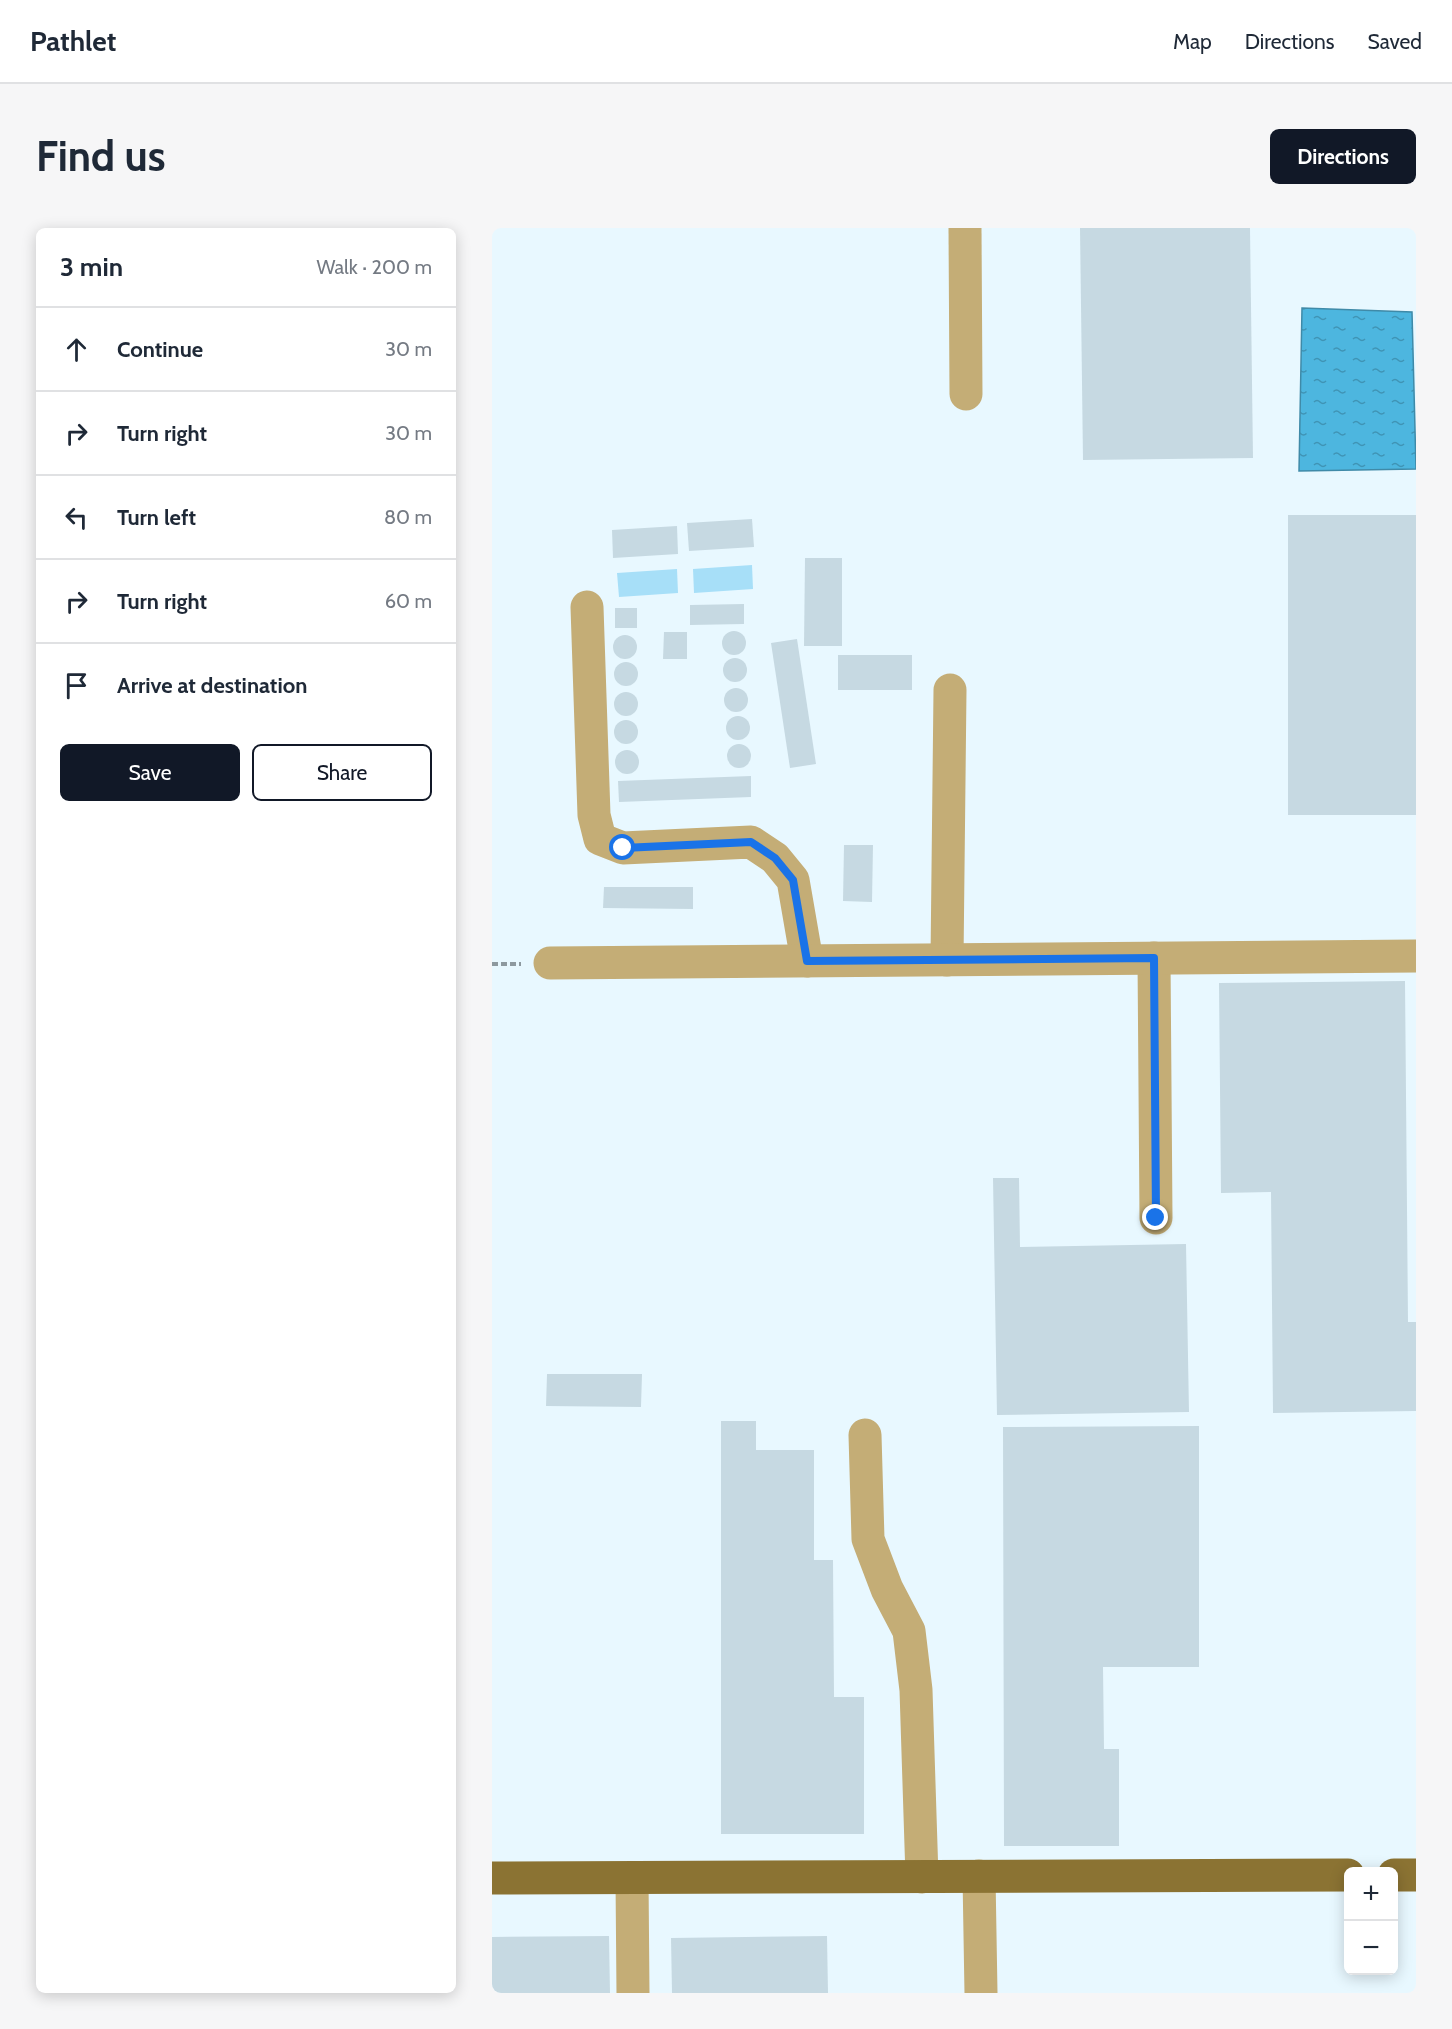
<!DOCTYPE html>
<html lang="en">
<head>
<meta charset="utf-8">
<style>
	body { margin:0; font-family:Cabin,sans-serif; background:#f6f6f7; color:#1f2937 }
	.controls { position:absolute; right:18px; bottom:18px; display:grid; overflow:hidden; border-radius:9px; box-shadow:0 3px 15px #0003 }
	.controls button { width:54px; height:54px; display:grid; place-items:center; padding:0; border:0; border-bottom:2px solid #e0e1e3; background:#fff; color:#1f2937; font:30px sans-serif }
	.stop { position:absolute; width:18px; height:18px; margin:-14px; border:4px solid #1a73e8; border-radius:50%; background:#fff }
	.stop.end { background:#1a73e8; border-color:#fff; box-shadow:0 2px 6px #0008 }
	.list { margin:0; padding:0; list-style:none }
	h2 { display:flex; justify-content:space-between; align-items:center; height:78px; margin:0; padding:0 24px; font-size:26px }
	h2 small { font-size:20px; font-weight:400; color:#747a83 }
	.list li { display:grid; grid-template-columns:39px 1fr auto; gap:18px; align-items:center; box-sizing:border-box; height:84px; padding:0 24px; border-top:2px solid #e0e1e3 }
	.list b { display:block; font-size:22px; white-space:nowrap }
	.list em { font-size:20px; font-style:normal; color:#747a83 }
	.actions { display:flex; gap:12px; padding:18px 24px }
	.actions a { flex:1; padding:14px 0; border:2px solid #111827; border-radius:9px; text-align:center; font-size:21px; color:#111827 }
	.actions .main { background:#111827; color:#fff }
	.icon { flex:none; width:33px; height:33px; fill:none; stroke:currentColor; stroke-width:2; stroke-linecap:round; stroke-linejoin:round }
	.map { position:relative; flex:none; width:924px; height:1765px; overflow:hidden; border-radius:9px }
	header { display:flex; align-items:center; gap:36px; box-sizing:border-box; height:84px; padding:0 30px; background:#fff; border-bottom:2px solid #e0e1e3 }
	header strong { font-size:28px }
	nav { display:flex; gap:33px; margin-inline-start:auto; font-size:21px }
	.intro { display:flex; align-items:center; justify-content:space-between; box-sizing:border-box; height:144px; padding:0 36px }
	h1 { margin:0; font-size:42px }
	.button { padding:15px 27px; border-radius:9px; background:#111827; color:#fff; font-size:21px; font-weight:700 }
	main { display:flex; gap:36px; padding:0 36px }
	aside { flex:1; background:#fff; border-radius:9px; box-shadow:0 3px 15px #0003 }
	.map>svg:first-child { display:block }
</style>
</head>
<body>
<header>
<strong>Pathlet</strong>
<nav><a>Map</a><a>Directions</a><a>Saved</a></nav>
</header>
<div class="intro"><h1>Find us</h1><a class="button">Directions</a></div>
<main>
<aside>
<h2>3 min<small>Walk · 200 m</small></h2>
<ul class="list">
<li><svg class="icon" aria-label="ahead" viewBox="0 0 24 24"><path d="M12 20V5M6 11l6-6 6 6"/></svg><div><b>Continue</b></div><em>30 m</em></li>
<li><svg class="icon" aria-label="right" viewBox="0 0 24 24"><path d="M7 20v-9h11M14 6l5 5-5 5"/></svg><div><b>Turn right</b></div><em>30 m</em></li>
<li><svg class="icon" aria-label="left" viewBox="0 0 24 24"><path d="M17 20v-9H6M10 6l-5 5 5 5"/></svg><div><b>Turn left</b></div><em>80 m</em></li>
<li><svg class="icon" aria-label="right" viewBox="0 0 24 24"><path d="M7 20v-9h11M14 6l5 5-5 5"/></svg><div><b>Turn right</b></div><em>60 m</em></li>
<li><svg class="icon" aria-label="arrive" viewBox="0 0 24 24"><path d="M6 21V4h12l-3 4 3 4H6"/></svg><div><b>Arrive at destination</b></div></li>
</ul>
<div class="actions"><a class="main">Save</a><a>Share</a></div>
</aside>
<div class="map">
<svg width="924" height="1765" viewBox="0 0 924 1765">
	<defs>
		<pattern id="water-ripples" width="26" height="14" patternUnits="userSpaceOnUse" patternTransform="scale(1.5)"><rect width="26" height="14" fill="#4db6df"/><path d="M2 4q2-2 4 0t4 0M15 11q2-2 4 0t4 0" fill="none" stroke="#3f94b5"/></pattern>
	</defs>
	<rect width="100%" height="100%" fill="#e8f8ff"/>
	<!-- green -->
	<g fill="#a7dff8">
		<polygon points="260,337 261,361 202,365 201,341"/>
		<polygon points="185,341 186,365 127,369 125,345"/>
	</g>
	<!-- water -->
	<polygon fill="url(#water-ripples)" stroke="#3f8aa8" stroke-width="1.5" points="810,80 920,84 924,241 807,243"/>
	<!-- building -->
	<g fill="#c6d9e2">
		<polygon points="588,0 758,0 761,230 591,232"/>
		<rect x="796" y="287" width="128" height="300"/>
		<polygon points="260,291 262,319 197,323 195,295"/>
		<polygon points="185,298 186,326 121,330 120,302"/>
		<polygon points="313,330 350,330 350,418 312,418"/>
		<polygon points="252,376 252,396 198,397 198,377"/>
		<rect x="123" y="380" width="22" height="20"/>
		<circle cx="242" cy="415" r="12"/>
		<polygon points="172,404 195,404 195,431 171,431"/>
		<circle cx="133" cy="419" r="12"/>
		<polygon points="305,411 324,536 298,540 279,415"/>
		<rect x="346" y="427" width="74" height="35"/>
		<circle cx="243" cy="442" r="12"/>
		<circle cx="134" cy="446" r="12"/>
		<circle cx="244" cy="472" r="12"/>
		<circle cx="134" cy="476" r="12"/>
		<circle cx="246" cy="500" r="12"/>
		<circle cx="134" cy="504" r="12"/>
		<circle cx="247" cy="528" r="12"/>
		<circle cx="135" cy="534" r="12"/>
		<polygon points="259,548 259,569 127,574 126,553"/>
		<polygon points="352,617 381,617 380,674 351,673"/>
		<polygon points="112,659 201,659 201,681 111,680"/>
		<polygon points="913,753 916,1094 924,1094 924,1183 781,1185 779,964 729,965 727,755"/>
		<polygon points="501,950 527,950 528,1019 694,1016 697,1184 505,1187"/>
		<polygon points="55,1146 150,1146 149,1179 54,1178"/>
		<polygon points="229,1193 264,1193 264,1222 322,1222 322,1332 341,1332 342,1469 372,1469 372,1606 229,1606"/>
		<polygon points="707,1198 707,1439 611,1439 612,1521 627,1521 627,1618 512,1618 511,1199"/>
		<polygon points="117,1708 118,1765 0,1765 0,1709"/>
		<polygon points="335,1708 336,1765 180,1765 179,1710"/>
	</g>
	<g fill="none" stroke-linecap="round" stroke-linejoin="round">
		<!-- path -->
		<polyline stroke="#8d999f" stroke-width="4" stroke-dasharray="6 3" stroke-linecap="butt" points="0,736 29,736"/>
		<!-- minor -->
		<g stroke="#c4ad76" stroke-width="33">
			<polyline points="473,0 474,166"/>
			<polyline points="95,379 102,587 108,611 131,620 259,614 283,630 301,652 315,733"/>
			<polyline points="662,730 664,990"/>
			<polyline points="455,732 458,462"/>
			<polyline points="58,735 924,728"/>
			<polyline points="373,1207 376,1311 395,1361 417,1403 424,1462 430,1649"/>
			<polyline points="487,1648 489,1765"/>
			<polyline points="140,1650 141,1765"/>
		</g>
		<!-- major -->
		<g stroke="#8b7333" stroke-width="33">
			<polyline points="902,1647 924,1647"/>
			<polyline points="0,1650 856,1647"/>
		</g>
	</g>
	<g fill="none" stroke-linecap="round" stroke-linejoin="round">
		<!-- route -->
		<polyline stroke="#1a73e8" stroke-width="8" points="131,620 259,614 283,630 301,652 315,733 662,730 664,990"/>
	</g>
</svg>
<div class="controls">
<button>+</button>
<button>−</button>
</div>
<div class="stop" style="left:131px;top:620px"></div>
<div class="stop end" style="left:664px;top:990px"></div>
</div>
</main>
</body>
</html>
